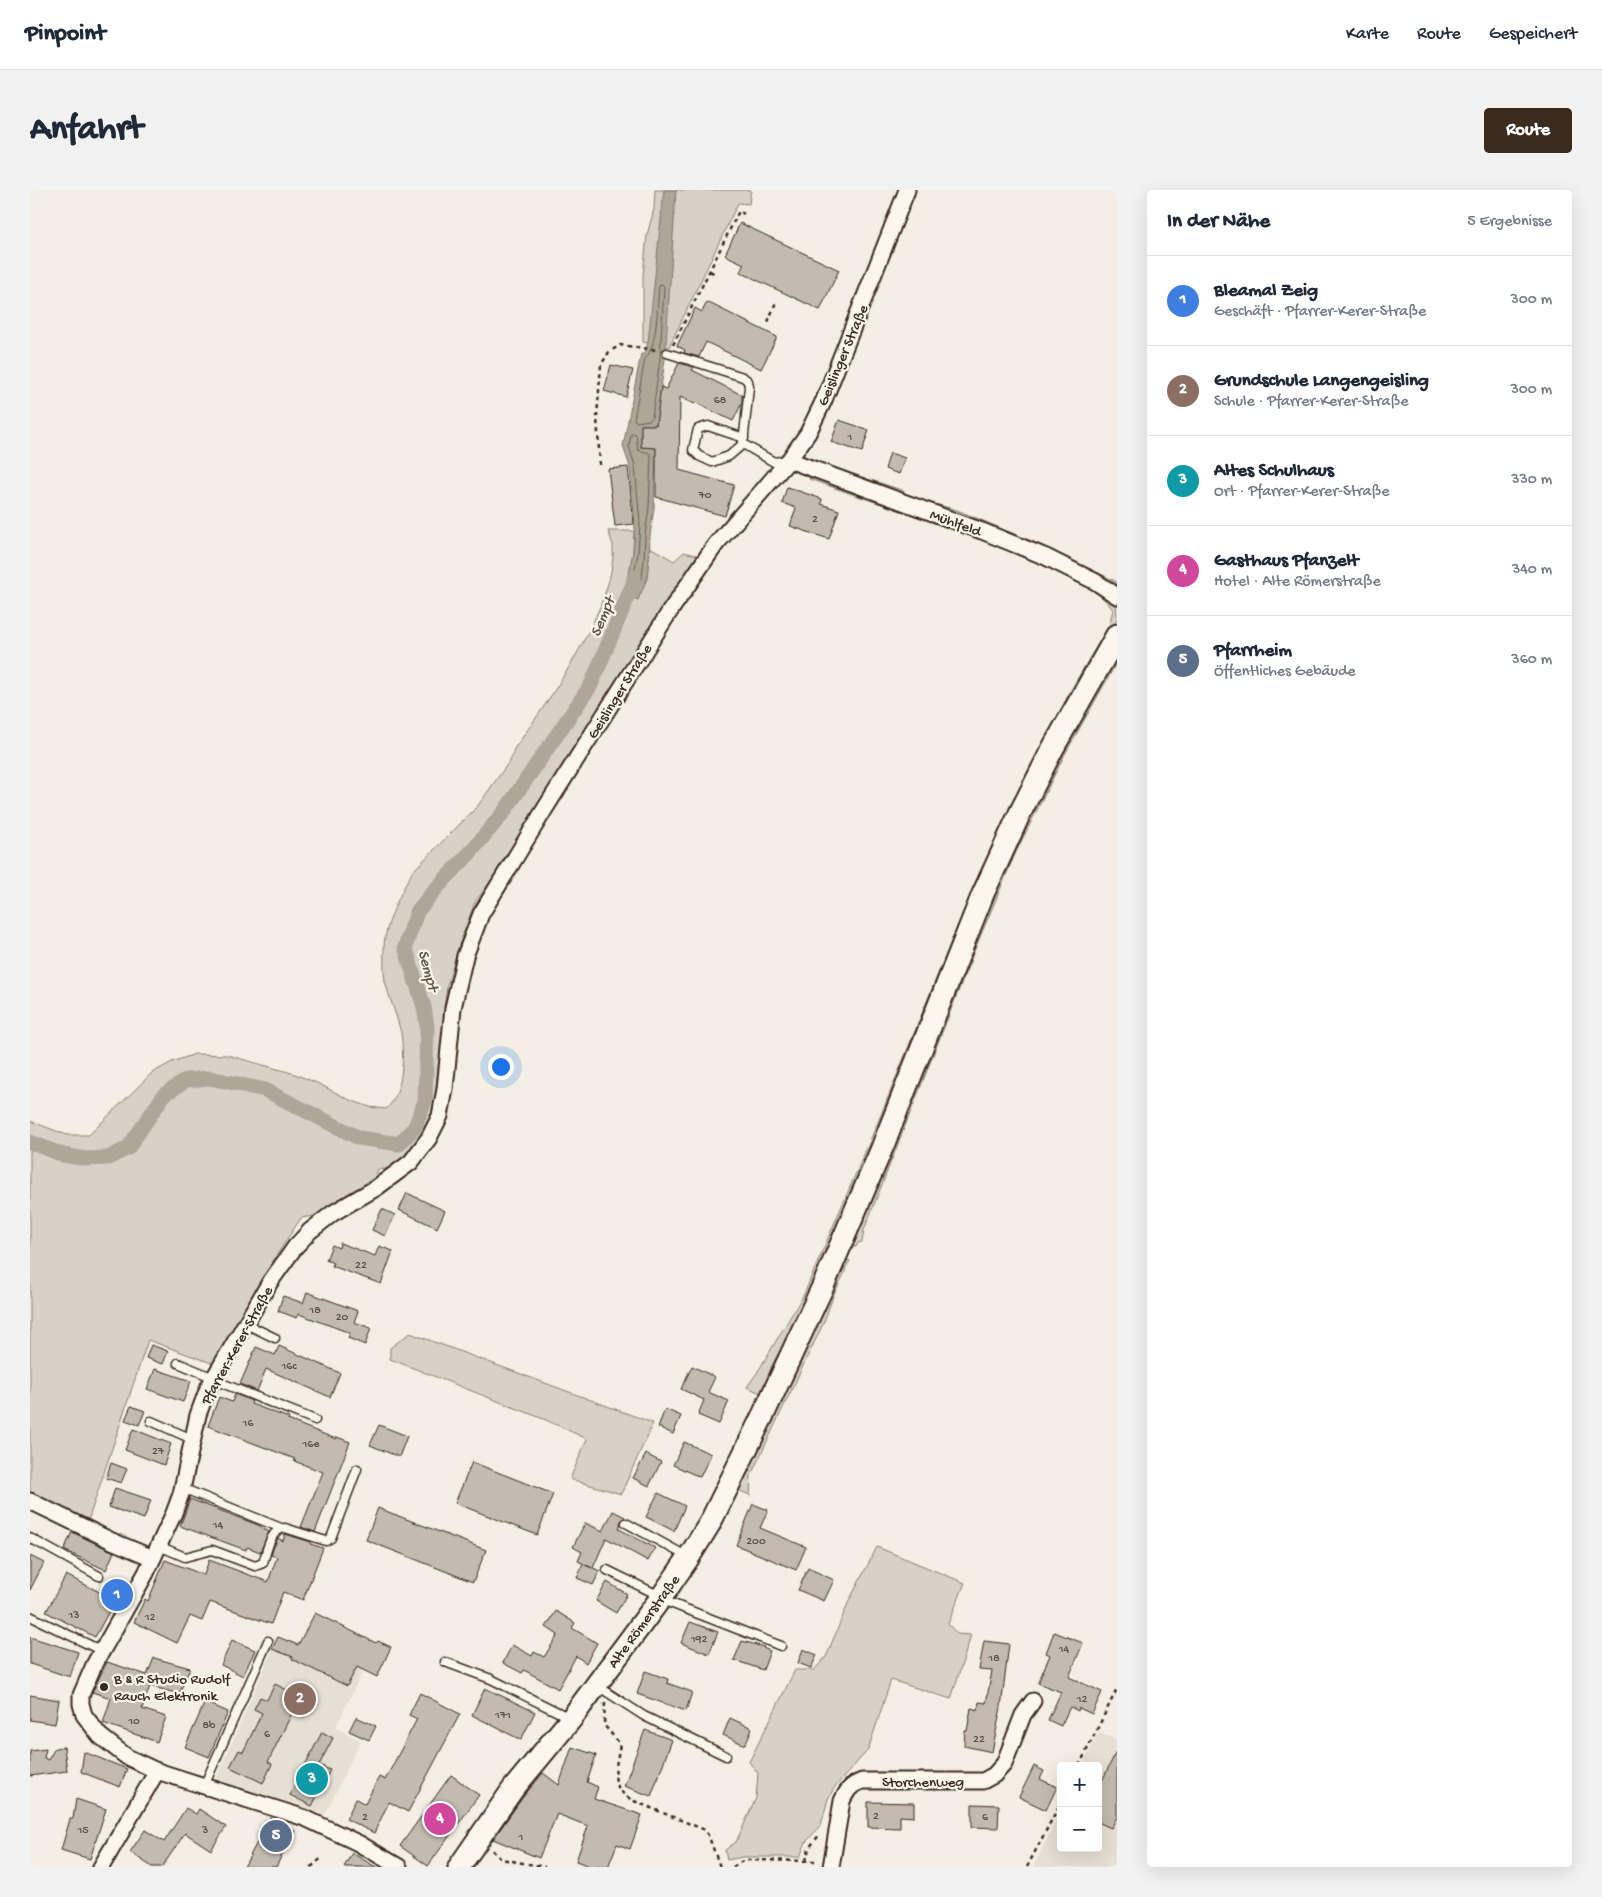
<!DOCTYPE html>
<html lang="de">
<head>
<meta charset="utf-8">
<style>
	body { margin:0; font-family:"Gochi Hand",sans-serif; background:#f2f2f3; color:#1f2937 }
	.controls { position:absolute; right:15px; bottom:15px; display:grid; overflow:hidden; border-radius:5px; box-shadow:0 5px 20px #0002 }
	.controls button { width:45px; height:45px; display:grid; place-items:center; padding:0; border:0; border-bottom:1px solid #e0e1e3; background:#fff; color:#1f2937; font:25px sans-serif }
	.you { position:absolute; left:470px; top:876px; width:18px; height:18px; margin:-12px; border:4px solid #fff; border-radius:50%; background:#1a73e8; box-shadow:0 0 0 8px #1a73e833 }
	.badge { display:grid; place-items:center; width:32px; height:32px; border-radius:50%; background:#3b2a1e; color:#fff; font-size:16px; font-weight:700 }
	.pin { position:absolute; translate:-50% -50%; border:2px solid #fff; box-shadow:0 1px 5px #0006 }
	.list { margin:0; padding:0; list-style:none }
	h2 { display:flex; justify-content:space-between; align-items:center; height:65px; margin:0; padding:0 20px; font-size:21px }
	h2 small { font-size:16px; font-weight:400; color:#747a83 }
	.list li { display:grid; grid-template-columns:32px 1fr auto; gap:15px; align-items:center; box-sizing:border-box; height:90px; padding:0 20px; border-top:1px solid #e0e1e3 }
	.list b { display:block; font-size:19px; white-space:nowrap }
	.list p { margin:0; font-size:16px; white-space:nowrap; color:#747a83 }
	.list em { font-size:16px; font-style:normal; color:#747a83 }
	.map { position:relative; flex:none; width:1087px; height:1677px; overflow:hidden; border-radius:5px }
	header { display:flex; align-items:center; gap:30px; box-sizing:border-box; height:70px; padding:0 25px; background:#fff; border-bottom:1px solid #e0e1e3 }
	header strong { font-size:24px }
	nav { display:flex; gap:28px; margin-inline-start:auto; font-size:18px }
	.intro { display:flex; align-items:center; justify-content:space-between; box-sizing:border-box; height:120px; padding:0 30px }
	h1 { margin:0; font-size:35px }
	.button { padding:12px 22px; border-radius:5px; background:#3b2a1e; color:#fff; font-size:18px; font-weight:700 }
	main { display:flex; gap:30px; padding:0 30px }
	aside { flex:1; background:#fff; border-radius:5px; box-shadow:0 5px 20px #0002 }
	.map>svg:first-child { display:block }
</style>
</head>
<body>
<header>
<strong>Pinpoint</strong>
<nav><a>Karte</a><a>Route</a><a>Gespeichert</a></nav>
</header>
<div class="intro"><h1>Anfahrt</h1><a class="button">Route</a></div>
<main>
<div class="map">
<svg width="1087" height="1677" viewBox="0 0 1087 1677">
	<rect width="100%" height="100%" fill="#f3efe4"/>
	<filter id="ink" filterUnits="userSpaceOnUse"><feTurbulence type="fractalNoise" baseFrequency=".02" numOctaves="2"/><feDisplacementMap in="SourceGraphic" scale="10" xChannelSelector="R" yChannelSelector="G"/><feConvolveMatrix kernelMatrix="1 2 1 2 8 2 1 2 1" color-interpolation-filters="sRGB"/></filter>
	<g filter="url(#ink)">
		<!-- built -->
		<g fill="#e5dfd4">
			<polygon points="285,1423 346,1453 306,1537 330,1551 295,1625 257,1611 185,1591 248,1447 269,1455"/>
			<polygon points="1069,1542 1087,1551 1087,1677 1003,1677 1031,1620 1031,1658 1068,1658 1068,1576 1052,1576"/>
		</g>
		<!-- green -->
		<g fill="#d8d1c6" stroke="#8a7e72">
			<polygon points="625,0 721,0 719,14 708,13 639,157 613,152 613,85 617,45 624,19"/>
			<polygon points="797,276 872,300 880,307 927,320 1011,355 1087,392 1087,399"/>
			<path d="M781 283 997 362 1086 412 1087 429 1038 514 785 1097 742 1175 733 1204 717 1197 727 1183 774 1104 850 927 933 722 990 597 1042 498 1079 435 1083 420C1064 389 981 361 947 348 891 327 835 309 779 289Z"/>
			<path d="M578 341H604L603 362 596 399 619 369 620 357 644 371 654 362 670 366 561 531 464 687 445 712 429 755 417 796 404 916 395 940 381 966 361 978 347 980V989L324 1000 284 1026 271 1028 246 1066 184 1174 118 1150 57 1334 0 1306V931L37 945H59L122 883 142 872 165 864 197 865 262 883 287 893 320 910 340 917 356 919C374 904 374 864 371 843 367 825 359 808 355 791 353 780 354 767 354 756 355 734 372 700 383 681L447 617 481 569 484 559C518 512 587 415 583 356 582 351 580 346 578 341Z"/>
			<polygon points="1087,460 1087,472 1034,566 986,662 945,759 834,1040 832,1052 828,1053 826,1057 820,1057 990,641"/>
			<polygon points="817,1070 820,1071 816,1077 815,1082 804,1104 793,1134 721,1285 720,1305 705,1299"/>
			<polygon points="380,1143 623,1233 591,1304 540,1289 557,1249 516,1230 360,1169 360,1158"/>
			<polygon points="847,1357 935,1393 918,1434 927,1444 941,1445 921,1509 861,1490 838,1560 804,1598 798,1609 791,1635 776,1652 770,1667 713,1667 697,1670 695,1660 706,1652 726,1608 728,1583 719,1572 765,1480 784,1480 796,1467 819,1411"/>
		</g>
		<!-- water -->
		<polygon fill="#afa69a" stroke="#817468" points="634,0 646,0 635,169 626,235 611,235 611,257 626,258 624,318 620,346 619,369 617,389 608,410 595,404 603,362 605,334 600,277 593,256 611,164 614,164 618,152"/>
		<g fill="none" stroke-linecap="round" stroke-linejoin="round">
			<!-- shore -->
			<g stroke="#695c50" stroke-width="1">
				<path d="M632 94 634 97 630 169 622 228 620 230 606 232 604 229 615 169C628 156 627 115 629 96Z"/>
				<polygon points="602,243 606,244 608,260 619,263 621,265 619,317 615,345 614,369 612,388 604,402 601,399 608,363 610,334 605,276 599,256"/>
			</g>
			<!-- canal -->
			<polyline stroke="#afa69a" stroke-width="15" points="0,952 33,965 56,969 78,968 98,958 134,905 156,890 180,888 235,900 329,948 369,954 385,937 395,911 397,836 394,817 375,757 387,722 402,703 439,664 474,622 561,495 603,394 604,387"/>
		</g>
		<!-- building -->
		<g fill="#c3bbb0" stroke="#3b2a1e">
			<polygon points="710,33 809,80 790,120 710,82 714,74 695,65"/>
			<polygon points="677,112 747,147 731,179 676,152 669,167 654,163 655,160 647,156 665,118 672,122"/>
			<polygon points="649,173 664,177 662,180 712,205 712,213 703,231 666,213 665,214 650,207 649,280 704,295 695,326 626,307 626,258 611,257 611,235 626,235 631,197 636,199"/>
			<polygon points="581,175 603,180 596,207 574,201"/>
			<polygon points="809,230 839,240 832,262 801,252"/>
			<polygon points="860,263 875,268 869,284 855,279"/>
			<polygon points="598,277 604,334 585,336 578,279"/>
			<polygon points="757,297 792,309 791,314 809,320 799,349 760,336 766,318 752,313"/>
			<polygon points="377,1003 415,1021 407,1038 369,1020"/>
			<polygon points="352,1019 365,1025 355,1046 342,1040"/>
			<polygon points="310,1053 345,1066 349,1056 363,1061 351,1094 302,1076 303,1073 296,1070 302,1055 309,1058"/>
			<polygon points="277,1102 328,1121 324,1132 341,1138 335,1155 318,1148 320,1143 269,1124 267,1128 248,1121 253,1106 273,1113"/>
			<polygon points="121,1155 138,1161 133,1174 116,1168"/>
			<polygon points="249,1156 310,1183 300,1207 236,1179 227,1201 210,1194 226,1157 245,1165"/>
			<polygon points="662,1176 685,1187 678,1202 699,1211 689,1234 668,1225 674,1210 651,1199"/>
			<polygon points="125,1179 161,1191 153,1212 117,1199"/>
			<polygon points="205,1204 222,1211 221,1214 259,1228 258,1230 306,1249 307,1247 320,1252 285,1342 271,1337 293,1282 264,1271 265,1269 178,1236 189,1207 202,1212"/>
			<polygon points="101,1216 115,1221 109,1235 95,1230"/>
			<polygon points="635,1219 651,1226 643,1244 628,1237"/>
			<polygon points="349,1235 377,1246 369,1267 340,1255"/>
			<polygon points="103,1239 141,1254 134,1275 95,1260"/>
			<polygon points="654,1252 681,1264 670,1287 643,1275"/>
			<polygon points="616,1264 631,1272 619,1296 603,1288"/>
			<polygon points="442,1272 523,1304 507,1345 425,1313"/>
			<polygon points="81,1273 97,1279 91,1293 76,1288"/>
			<polygon points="85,1298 121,1310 114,1329 79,1317"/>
			<polygon points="628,1303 655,1316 644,1341 616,1327"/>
			<polygon points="160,1309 228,1335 239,1342 230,1362 217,1357 216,1360 150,1336"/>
			<polygon points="723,1314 738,1320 730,1338 776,1357 766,1380 706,1355"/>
			<polygon points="348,1318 456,1360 443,1392 336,1350"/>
			<polygon points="583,1321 595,1327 591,1331 589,1339 625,1358 618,1371 576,1348 563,1378 570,1381 563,1395 547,1388 553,1374 562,1378 548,1371 552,1362 543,1357 555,1333 573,1341"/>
			<polygon points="42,1342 84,1362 76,1380 34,1360"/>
			<polygon points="255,1344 281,1352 280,1354 293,1358 273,1410 253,1402 241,1434 180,1412 172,1431 160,1426 147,1453 104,1432 115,1409 118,1411 135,1370 174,1385 179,1370 238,1392 247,1367 241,1365 243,1359 248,1348 253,1351"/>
			<polygon points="0,1366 14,1373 0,1400"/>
			<polygon points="778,1378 804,1390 794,1411 768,1400"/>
			<polygon points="36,1385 85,1410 65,1447 16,1422"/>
			<polygon points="577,1392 597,1404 586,1423 566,1411"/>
			<polygon points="526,1421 545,1433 542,1438 567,1453 556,1473 546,1466 528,1499 494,1480 492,1483 473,1473 482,1455 502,1466 504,1462 514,1467 528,1445 516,1437"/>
			<polygon points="285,1423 346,1453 348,1451 361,1457 347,1487 327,1477 317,1496 262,1469 263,1467 242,1459 248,1447 268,1455"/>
			<polygon points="660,1432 688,1442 679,1464 651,1453"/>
			<polygon points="1024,1442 1053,1453 1039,1487 1072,1502 1062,1524 1049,1518 1048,1521 1040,1517 1031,1536 1018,1530 1031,1502 1008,1493 1020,1465 1016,1463"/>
			<polygon points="0,1447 48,1462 40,1487 0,1474"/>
			<polygon points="202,1450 225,1460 213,1486 191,1475"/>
			<polygon points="712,1451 734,1457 733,1458 740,1461 733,1480 704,1470"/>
			<polygon points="954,1451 979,1454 971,1517 962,1562 934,1556 935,1541 937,1541 941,1518 948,1520 949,1512 956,1513 962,1481 949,1480"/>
			<polygon points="773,1459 787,1465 781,1478 768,1473"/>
			<polygon points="124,1468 160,1478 149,1504 120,1496 112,1519 136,1527 127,1552 73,1533 81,1508 62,1502 77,1472 117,1485"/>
			<polygon points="615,1481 638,1489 637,1493 662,1502 656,1521 607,1504"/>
			<polygon points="245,1494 281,1512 274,1527 263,1521 238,1572 242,1574 233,1593 200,1577 209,1560 213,1562 232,1523 224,1519 230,1507 237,1510"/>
			<polygon points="455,1498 505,1522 491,1550 442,1525"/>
			<polygon points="390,1503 430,1524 378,1622 359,1612 344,1643 316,1629 326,1609 335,1614 349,1587 355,1590 387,1529 379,1525"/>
			<polygon points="0,1505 29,1510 25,1534 0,1530"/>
			<polygon points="175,1512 198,1522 179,1567 155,1557"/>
			<polygon points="326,1527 346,1536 339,1550 319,1541"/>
			<polygon points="700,1528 722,1538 715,1555 693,1545"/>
			<polygon points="615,1540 642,1550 621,1606 594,1596"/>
			<polygon points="292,1542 303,1548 289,1575 300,1580 282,1616 260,1605"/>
			<polygon points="34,1557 37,1581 0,1586 0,1561 16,1559 14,1568 18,1570 25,1558"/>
			<polygon points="542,1557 566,1565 557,1592 568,1597 564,1609 612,1625 600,1659 587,1654 578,1677 562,1677 546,1671 558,1636 527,1624 509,1668 463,1649 493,1607 513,1583 529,1595"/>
			<polygon points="1087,1560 1087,1627 1081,1638 1068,1632 1068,1599"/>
			<polygon points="54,1562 97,1579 90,1597 51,1582"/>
			<polygon points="1004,1576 1014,1581 1010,1589 1027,1597 1016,1620 989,1607"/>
			<polygon points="421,1585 449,1605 398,1676 370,1656"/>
			<polygon points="46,1609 76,1619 60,1669 31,1660 40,1629 43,1629"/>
			<polygon points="838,1612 884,1613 884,1627 870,1626 870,1638 838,1637"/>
			<polygon points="942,1614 969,1615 968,1638 942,1637"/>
			<polygon points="156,1618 166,1624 169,1619 196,1637 181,1660 155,1643 132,1677 122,1677 100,1662 115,1640 134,1652"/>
			<polygon points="240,1628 265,1641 252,1665 246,1677 214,1677"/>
			<polygon points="322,1663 346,1677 314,1677"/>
		</g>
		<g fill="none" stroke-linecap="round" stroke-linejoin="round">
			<defs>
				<g id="lane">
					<polyline points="637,163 713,187 718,191 719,197 713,254 744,272 757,270"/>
					<polyline points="713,254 699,266 682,272 669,266 663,260 668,239 678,236 714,248"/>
					<polyline points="216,1134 245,1148"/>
					<polyline points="148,1173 184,1188 194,1194 285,1230"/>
					<polyline points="121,1231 162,1249"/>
					<polyline points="152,1298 251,1338"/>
					<polyline points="596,1333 658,1367"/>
					<polyline points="0,1348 69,1386"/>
					<path d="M129 1356 155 1367 182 1360 225 1376 233 1373C237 1361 240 1339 255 1338L296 1351 301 1348 327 1279"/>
					<polyline points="577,1380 622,1402 630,1409 751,1456"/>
					<polyline points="0,1426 72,1461"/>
					<polyline points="415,1472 461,1489 540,1528"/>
					<polyline points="566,1495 614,1526 696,1566"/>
					<polyline points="174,1596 238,1451"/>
				</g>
				<g id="street">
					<polyline points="759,270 952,341 1016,367 1066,392 1087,406"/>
					<polyline points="0,1311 82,1351 123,1368"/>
					<polyline points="71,1677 127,1581"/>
					<polyline points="369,1677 328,1653 275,1628 127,1581 97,1567 70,1546 54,1525 51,1514 51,1505 64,1475 116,1383 144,1323 151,1304 168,1225 178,1198 240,1092 265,1057 280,1041 303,1023 346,998 381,972 399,948 410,926 415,899 423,818 435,766 451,724 516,617 640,421 686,354 759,270 778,243 794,210 877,0"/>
					<path d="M801 1677 812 1611C817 1600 821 1595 832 1591H953L964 1585 974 1574 993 1525 1003 1511"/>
				</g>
				<polyline id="secondary" points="429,1677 483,1599 541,1529 630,1409 659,1367 680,1333 735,1221 794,1094 852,958 953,704 990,623 1023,558 1087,445"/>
			</defs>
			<!-- lane casing -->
			<use href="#lane" stroke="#3b2a1e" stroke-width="11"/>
			<!-- street casing -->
			<use href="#street" stroke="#3b2a1e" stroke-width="19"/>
			<!-- secondary casing -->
			<use href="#secondary" stroke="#3b2a1e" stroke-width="25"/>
			<!-- path -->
			<g stroke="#3b2a1e" stroke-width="2.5" stroke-dasharray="4 4" stroke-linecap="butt">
				<polyline points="680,81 685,84"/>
				<polyline points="738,132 746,112"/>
				<polyline points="643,155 709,21 714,24"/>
				<polyline points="570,275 567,227 571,175 579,162 590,155 627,160"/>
				<path d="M575 1513 574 1535 590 1554C586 1580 577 1597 604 1611L675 1640 679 1647 690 1677"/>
				<polyline points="1049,1576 1087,1499"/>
				<polyline points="462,1660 471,1669 515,1677"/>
				<polyline points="776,1671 779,1658 790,1644"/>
				<polyline points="281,1677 293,1667"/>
				<polyline points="703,1677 714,1670 787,1671"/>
				<polyline points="997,1677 1031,1612"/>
			</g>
			<!-- lane -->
			<use href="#lane" stroke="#fbf7ec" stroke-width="8"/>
			<!-- street -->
			<use href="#street" stroke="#fbf7ec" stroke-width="15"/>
			<!-- secondary -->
			<use href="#secondary" stroke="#fbf7ec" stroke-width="21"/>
		</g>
	</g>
	<!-- markers -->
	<circle fill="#3b2a1e" stroke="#fbf7ec" stroke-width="2" cx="74" cy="1497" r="5"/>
	<g text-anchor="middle" stroke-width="4.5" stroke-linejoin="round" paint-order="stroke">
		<!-- number labels -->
		<g font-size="12" fill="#5d4e42">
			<text x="690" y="213">68</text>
			<text x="820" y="250">1</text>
			<text x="675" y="308">70</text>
			<text x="785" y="332">2</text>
			<text x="331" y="1078">22</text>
			<text x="285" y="1123">18</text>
			<text x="312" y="1130">20</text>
			<text x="259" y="1179">16c</text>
			<text x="218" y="1236">16</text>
			<text x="281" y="1257">16e</text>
			<text x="128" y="1264">27</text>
			<text x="188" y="1338">14</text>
			<text x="726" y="1354">200</text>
			<text x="44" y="1428">13</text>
			<text x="120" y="1430">12</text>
			<text x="669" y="1452">192</text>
			<text x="1034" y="1462">14</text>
			<text x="964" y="1471">18</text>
			<text x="1052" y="1512">12</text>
			<text x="473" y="1528">171</text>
			<text x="104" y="1534">10</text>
			<text x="179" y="1538">8b</text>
			<text x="237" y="1547">6</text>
			<text x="949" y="1552">22</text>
			<text x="846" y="1629">2</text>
			<text x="335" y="1630">2</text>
			<text x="955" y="1630">6</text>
			<text x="53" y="1643">15</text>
			<text x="175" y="1643">3</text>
			<text x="491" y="1650">1</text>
		</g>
		<!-- street labels -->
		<g font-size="15" fill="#3b2a1e" stroke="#fbf7ec">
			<text transform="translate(812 165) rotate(-67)" y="5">Geislinger Straße</text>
			<text transform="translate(926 332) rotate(20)" y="5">Mühlfeld</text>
			<text transform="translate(589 501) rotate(-58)" y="5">Geislinger Straße</text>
			<text transform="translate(206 1155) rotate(-61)" y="5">Pfarrer-Kerer-Straße</text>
			<text transform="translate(613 1431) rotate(-54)" y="5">Alte Römerstraße</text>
			<text x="893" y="1596">Storchenweg</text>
		</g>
		<!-- poi labels -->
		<g font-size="15" fill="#3b2a1e" stroke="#fbf7ec" text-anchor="start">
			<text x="84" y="1493">B &amp; R Studio Rudolf<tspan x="84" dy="17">Rauch Elektronik</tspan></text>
		</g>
		<!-- water labels -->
		<g font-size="16" font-style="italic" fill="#645549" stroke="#fbf7ec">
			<text transform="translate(571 426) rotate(-67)" y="6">Sempt</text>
			<text transform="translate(400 780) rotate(75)" y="6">Sempt</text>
		</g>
	</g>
</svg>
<div class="controls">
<button>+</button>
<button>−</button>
</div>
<div class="you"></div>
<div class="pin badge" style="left:87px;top:1405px;background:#3f7fe0">1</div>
<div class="pin badge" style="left:270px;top:1509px;background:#8d6e63">2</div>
<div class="pin badge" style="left:282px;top:1589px;background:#0f9aa8">3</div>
<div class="pin badge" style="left:410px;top:1629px;background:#d1479c">4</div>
<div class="pin badge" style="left:246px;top:1646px;background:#5c6f8a">5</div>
</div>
<aside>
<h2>In der Nähe<small>5 Ergebnisse</small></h2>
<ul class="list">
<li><span class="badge" style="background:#3f7fe0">1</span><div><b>Bleamal Zeig</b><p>Geschäft · Pfarrer-Kerer-Straße</p></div><em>300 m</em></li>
<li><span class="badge" style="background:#8d6e63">2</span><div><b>Grundschule Langengeisling</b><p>Schule · Pfarrer-Kerer-Straße</p></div><em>300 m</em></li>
<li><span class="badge" style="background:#0f9aa8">3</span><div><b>Altes Schulhaus</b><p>Ort · Pfarrer-Kerer-Straße</p></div><em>330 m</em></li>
<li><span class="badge" style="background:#d1479c">4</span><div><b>Gasthaus Pfanzelt</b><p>Hotel · Alte Römerstraße</p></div><em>340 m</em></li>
<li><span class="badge" style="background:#5c6f8a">5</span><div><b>Pfarrheim</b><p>Öffentliches Gebäude</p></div><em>360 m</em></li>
</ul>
</aside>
</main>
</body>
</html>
